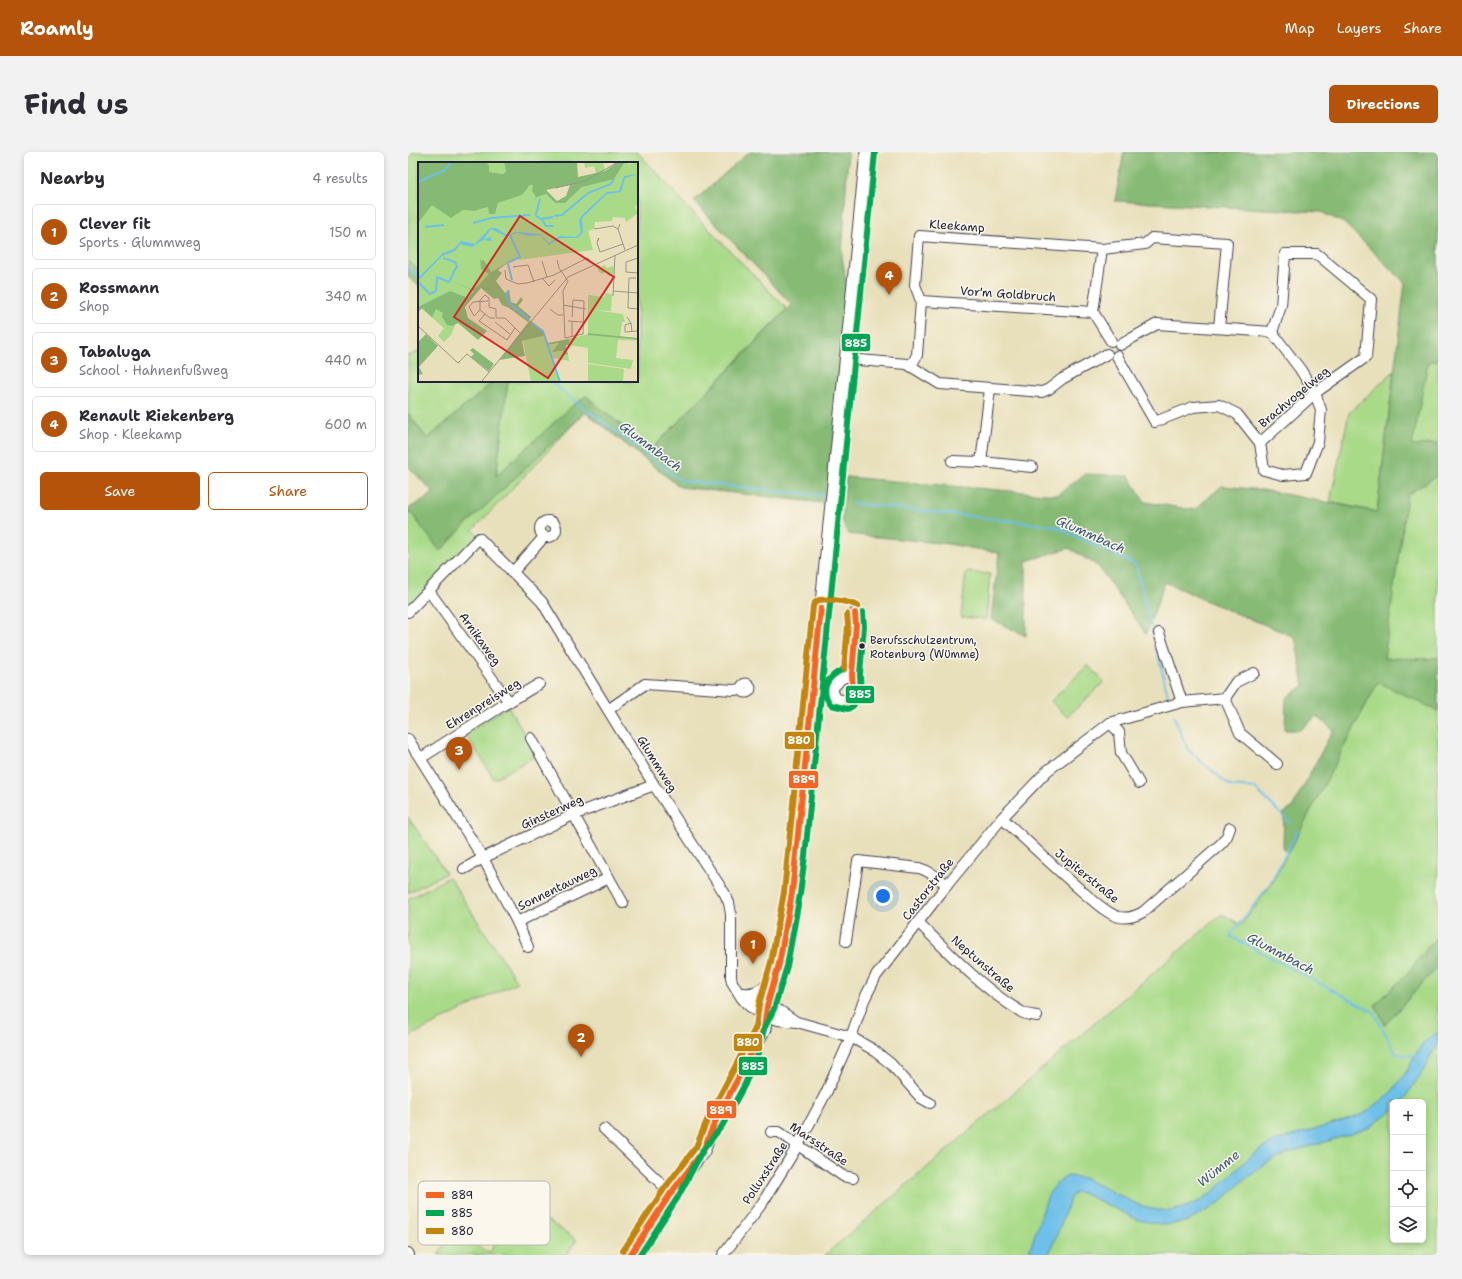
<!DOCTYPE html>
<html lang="en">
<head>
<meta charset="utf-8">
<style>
	body { margin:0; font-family:"Shantell Sans",sans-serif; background:#f2f2f3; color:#2b2b33 }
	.controls { position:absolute; right:12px; bottom:12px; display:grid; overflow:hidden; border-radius:6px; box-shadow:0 2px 6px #0003 }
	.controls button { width:36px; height:36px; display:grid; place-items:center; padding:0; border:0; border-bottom:1px solid #e1e1e2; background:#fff; color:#2b2b33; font:20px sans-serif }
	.you { position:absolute; left:475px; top:744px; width:14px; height:14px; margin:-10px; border:3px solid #fff; border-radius:50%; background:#1a73e8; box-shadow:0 0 0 6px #1a73e833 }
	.badge { display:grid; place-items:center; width:26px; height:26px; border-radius:50%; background:#b45309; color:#fff; font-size:13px; font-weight:700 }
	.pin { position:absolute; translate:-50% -33px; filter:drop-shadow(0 1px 2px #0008) }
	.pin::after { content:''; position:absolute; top:21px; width:14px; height:12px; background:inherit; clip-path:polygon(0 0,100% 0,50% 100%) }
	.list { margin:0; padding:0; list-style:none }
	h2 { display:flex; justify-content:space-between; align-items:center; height:52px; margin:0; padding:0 16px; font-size:17px }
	h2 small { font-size:13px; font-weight:400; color:#7c7c81 }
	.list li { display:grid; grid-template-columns:26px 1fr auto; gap:12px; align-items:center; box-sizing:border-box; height:56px; margin:0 8px 8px; padding:0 8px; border:1px solid #e1e1e2; border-radius:6px }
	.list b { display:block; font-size:15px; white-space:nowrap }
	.list p { margin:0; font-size:13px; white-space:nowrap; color:#7c7c81 }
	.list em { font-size:13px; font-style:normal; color:#7c7c81 }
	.actions { display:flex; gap:8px; padding:12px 16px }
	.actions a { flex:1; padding:9px 0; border:1px solid #b45309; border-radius:6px; text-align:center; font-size:14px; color:#b45309 }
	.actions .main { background:#b45309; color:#fff }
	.icon { flex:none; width:22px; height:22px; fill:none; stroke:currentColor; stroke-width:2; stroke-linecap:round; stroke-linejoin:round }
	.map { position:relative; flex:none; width:1030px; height:1103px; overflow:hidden; border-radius:6px }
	header { display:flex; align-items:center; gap:24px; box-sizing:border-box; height:56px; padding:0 20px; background:#b45309; color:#fff }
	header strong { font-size:19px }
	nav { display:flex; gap:22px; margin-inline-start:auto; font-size:14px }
	.intro { display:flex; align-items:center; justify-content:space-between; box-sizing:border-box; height:96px; padding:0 24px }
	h1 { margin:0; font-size:28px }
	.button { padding:10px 18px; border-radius:6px; background:#b45309; color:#fff; font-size:14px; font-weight:700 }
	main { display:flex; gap:24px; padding:0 24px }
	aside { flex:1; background:#fff; border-radius:6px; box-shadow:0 2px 6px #0003 }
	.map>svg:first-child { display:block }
</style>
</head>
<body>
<header>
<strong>Roamly</strong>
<nav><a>Map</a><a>Layers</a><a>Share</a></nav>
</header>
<div class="intro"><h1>Find us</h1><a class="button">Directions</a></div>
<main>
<aside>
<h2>Nearby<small>4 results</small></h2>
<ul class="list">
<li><span class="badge">1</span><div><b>Clever fit</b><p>Sports · Glummweg</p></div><em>150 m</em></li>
<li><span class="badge">2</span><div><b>Rossmann</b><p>Shop</p></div><em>340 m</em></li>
<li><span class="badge">3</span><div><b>Tabaluga</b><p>School · Hahnenfußweg</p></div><em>440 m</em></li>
<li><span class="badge">4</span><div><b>Renault Riekenberg</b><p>Shop · Kleekamp</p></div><em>600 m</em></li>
</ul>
<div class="actions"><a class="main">Save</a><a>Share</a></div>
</aside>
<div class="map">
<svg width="1030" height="1103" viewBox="0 0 1030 1103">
	<rect width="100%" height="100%" fill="#fbf7ec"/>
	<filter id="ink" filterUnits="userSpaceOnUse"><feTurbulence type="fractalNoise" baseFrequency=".025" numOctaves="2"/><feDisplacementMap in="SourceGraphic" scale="8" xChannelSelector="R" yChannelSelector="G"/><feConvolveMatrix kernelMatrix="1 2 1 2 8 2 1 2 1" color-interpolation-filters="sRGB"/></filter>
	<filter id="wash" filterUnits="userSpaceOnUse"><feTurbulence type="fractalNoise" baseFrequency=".012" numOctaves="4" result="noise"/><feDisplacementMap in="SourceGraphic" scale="16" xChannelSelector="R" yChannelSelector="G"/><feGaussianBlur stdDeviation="0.9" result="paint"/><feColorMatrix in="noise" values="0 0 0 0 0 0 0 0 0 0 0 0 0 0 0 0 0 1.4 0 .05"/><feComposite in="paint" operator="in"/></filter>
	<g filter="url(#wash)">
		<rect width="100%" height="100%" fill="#e8e0bb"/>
		<!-- green -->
		<g fill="#a9da88" stroke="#667e62" fill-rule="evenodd">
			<polygon points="0,0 229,0 252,24 277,53 379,157 243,298 178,244 163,255 88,325 100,229 229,229 229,11 11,11 11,118 0,109"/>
			<path d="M1030 0V1103H417L814 762 833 773 863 733 970 530ZM985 950H1015V1088H985Z"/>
			<polygon points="11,199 11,229 86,229 19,287 1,262 0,262 0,202 1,204"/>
			<polygon points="986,219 969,360 922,350 941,261"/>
			<polygon points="177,260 65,378 71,384 0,457 0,357 33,399 56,374"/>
			<polygon points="558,420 582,422 578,467 553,465"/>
			<polygon points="680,513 696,530 659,565 643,549"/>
			<polygon points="100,554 129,603 86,627 58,582"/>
			<polygon points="0,665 38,721 0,741"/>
			<polygon points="41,725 109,830 0,885 0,747"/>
			<polygon points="105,1064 131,1081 139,1068 169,1088 158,1103 30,1103 46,1079 81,1101"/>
		</g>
		<!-- forest -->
		<g fill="#86ba74" stroke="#546e58">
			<polygon points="341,0 440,0 434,104 443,165 424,352 272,335 177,260 56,374 32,399 0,357 26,341 0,314 0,262 1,262 19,287 86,229 100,229 88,324 163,255 178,244 243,298 384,153 286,49"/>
			<polygon points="716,0 1030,0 1030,208 1020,210 1004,294 1030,291 1030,323 999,343 976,506 1019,507 1030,505 1030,559 970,530 881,700 875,697 876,661 884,656 925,578 909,564 892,578 877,578 878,546 896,534 887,485 803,451 757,430 738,482 690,414 661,396 618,409 618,484 583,467 591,401 541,392 440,382 434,368 438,325 649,343 677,322 721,324 737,350 786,358 814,334 855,338 969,360 997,131 936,71 913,60 707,49"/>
			<polygon points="0,109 11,118 11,134 0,125"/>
			<polygon points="1030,783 1030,814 977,873 967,853 996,825"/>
		</g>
		<!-- water -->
		<polygon fill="#6dc0e9" stroke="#487192" points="1030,880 1030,894 1025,899 1017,916 994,950 985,950 985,958 961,976 937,984 879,1001 859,1011 835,1029 811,1051 781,1069 757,1073 730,1068 675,1041 668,1040 663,1044 646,1091 640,1103 620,1103 640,1043 651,1029 660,1024 676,1026 731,1053 743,1057 760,1059 772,1057 790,1050 805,1040 845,1002 867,989 942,967 957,961 982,942 999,919 1008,902 1015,891"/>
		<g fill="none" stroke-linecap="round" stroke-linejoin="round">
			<!-- stream -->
			<g stroke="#6dc0e9" stroke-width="2">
				<polyline points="0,115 11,124"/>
				<polyline points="142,229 172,253 274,329 419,344"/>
				<polyline points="444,351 647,374 728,413 761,547"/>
				<polyline points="766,564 780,598 822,634 847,636 881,670"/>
				<polyline points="890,679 862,732 822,784 966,860 988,902 1009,904"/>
			</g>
		</g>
	</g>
	<g filter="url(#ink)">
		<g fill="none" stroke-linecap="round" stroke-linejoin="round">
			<defs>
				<g id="minor">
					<polyline points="694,97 685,160 703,189"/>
					<polyline points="513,149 685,160"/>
					<polyline points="709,204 747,270 785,255 811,253 829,262 852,291 856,318 875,323 898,321 910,290 913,258 907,241 892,217 864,180 749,172 712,193"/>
					<polyline points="439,207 499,212 532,232 634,240 641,237 654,227 699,202"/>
					<polyline points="503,214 509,203 513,149 507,133 511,84 694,97 737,92 744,86 819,91 811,176"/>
					<polyline points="852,291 907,241 958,205 963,147 909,102 877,102 873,154 864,180"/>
					<polyline points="544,309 573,310 624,315"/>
					<polyline points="573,310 582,237"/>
					<circle cx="140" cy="377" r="8"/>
					<polyline points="104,421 136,385"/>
					<polyline points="21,439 101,550"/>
					<polyline points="0,460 71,386 134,450 246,633 317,742 321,751 323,762 323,825 324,830 333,845 339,852 354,864 370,868 389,870 443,885 464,897 483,912 513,946 522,951"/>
					<polyline points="751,481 774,550"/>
					<polyline points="444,522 433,527 424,537 428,547 439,549 445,540 444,522 448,473 447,461"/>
					<circle cx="338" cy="536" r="4.5"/>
					<polyline points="817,546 828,530 846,521"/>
					<polyline points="200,558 237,532 326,538 333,537"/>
					<polyline points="702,571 711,580 713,601 731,631"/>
					<polyline points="0,587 75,706 109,770 201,726 123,586"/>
					<polyline points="13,606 94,554 131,532"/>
					<path d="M594 666C621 691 648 717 676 741 686 749 699 762 711 765 720 767 728 764 735 760L814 691 819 684 822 676"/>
					<polyline points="56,717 75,706 165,663 246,633"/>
					<polyline points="201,726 215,751"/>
					<polyline points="109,770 120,795"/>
					<path d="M510 770C540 800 575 837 612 859 617 863 623 863 629 864"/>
					<path d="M438 789 450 709 511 716C522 719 530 726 539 733"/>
					<polyline points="335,841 372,859 387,869"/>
					<path d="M335 841C349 843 359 834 367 823"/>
					<polyline points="196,977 263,1041"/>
					<polyline points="363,980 371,980 435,1024 445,1026"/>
					<polyline points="0,1101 1,1103"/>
					<polyline points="315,1103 355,1050 390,993 418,941 443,885 456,848 468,824 539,733 594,666 639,619 702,571 774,550 817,546 832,581 869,612"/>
				</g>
				<polyline id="major" points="222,1103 263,1041 295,999 307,970 329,930 356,877 359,854 371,812 384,741 389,703 459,0"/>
			</defs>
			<!-- minor casing -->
			<use href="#minor" stroke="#403e4e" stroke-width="12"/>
			<!-- major casing -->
			<use href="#major" stroke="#403e4e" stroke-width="15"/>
			<!-- minor -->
			<use href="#minor" stroke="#fff" stroke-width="10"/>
			<!-- major -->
			<use href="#major" stroke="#fff" stroke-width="13"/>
			<defs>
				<g id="bus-1">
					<polyline points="439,549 445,540 444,522 448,473 447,461"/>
					<polyline points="222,1103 263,1041 295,999 307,970 356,877 359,854 371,812 384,741 413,456"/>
				</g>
				<g id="bus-2">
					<path d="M436 517C420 524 410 537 423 553L440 557 445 554 453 541 452 522 456 474 455 460"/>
					<polyline points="232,1103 270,1045 295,998 314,974 336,934 349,905 356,877 366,857 379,814 392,742 397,704 467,1"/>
				</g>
				<g id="bus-3">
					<polyline points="436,517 440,473 439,462"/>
					<path d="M215 1099 256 1037 288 995 300 966 348 875 351 852 363 810 376 740 405 454C406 452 406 451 409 449 416 445 443 450 450 454"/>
				</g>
			</defs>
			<!-- bus-1 casing -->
			<use href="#bus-1" stroke="#fbf7ec" stroke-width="9"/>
			<!-- bus-2 casing -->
			<use href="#bus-2" stroke="#fbf7ec" stroke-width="9"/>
			<!-- bus-3 casing -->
			<use href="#bus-3" stroke="#fbf7ec" stroke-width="9"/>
			<!-- bus-1 -->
			<use href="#bus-1" stroke="#f26522" stroke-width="6"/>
			<!-- bus-2 -->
			<use href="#bus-2" stroke="#00a651" stroke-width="6"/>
			<!-- bus-3 -->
			<use href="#bus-3" stroke="#c2850f" stroke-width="6"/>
		</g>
	</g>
	<!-- markers -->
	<circle fill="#22223b" stroke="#fbf7ec" stroke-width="1.5" cx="454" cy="494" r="3.5"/>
	<g text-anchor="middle" stroke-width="3" stroke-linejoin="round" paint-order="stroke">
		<!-- bus labels -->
		<g font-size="11" fill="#22223b" stroke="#fbf7ec" text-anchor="start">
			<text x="462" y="492">Berufsschulzentrum,<tspan x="462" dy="14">Rotenburg (Wümme)</tspan></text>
		</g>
		<!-- street labels -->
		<g font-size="12" fill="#22223b" stroke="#fbf7ec">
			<text transform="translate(549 74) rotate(4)" y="4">Kleekamp</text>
			<text transform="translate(600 142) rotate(4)" y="4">Vor'm Goldbruch</text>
			<text transform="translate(886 245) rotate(-40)" y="4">Brachvogelweg</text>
			<text transform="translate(72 487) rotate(54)" y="4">Arnikaweg</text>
			<text transform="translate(75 552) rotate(-32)" y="4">Ehrenpreisweg</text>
			<text transform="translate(249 612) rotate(58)" y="4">Glummweg</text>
			<text transform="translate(144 660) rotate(-24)" y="4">Ginsterweg</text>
			<text transform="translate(679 724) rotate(39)" y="4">Jupiterstraße</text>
			<text transform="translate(149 736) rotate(-26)" y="4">Sonnentauweg</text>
			<text transform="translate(520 737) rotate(-52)" y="4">Castorstraße</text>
			<text transform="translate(575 812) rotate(41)" y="4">Neptunstraße</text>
			<text transform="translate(411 992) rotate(34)" y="4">Marsstraße</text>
			<text transform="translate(357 1021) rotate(-57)" y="4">Polluxstraße</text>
		</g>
		<!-- water labels -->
		<g font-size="13" font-style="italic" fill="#3c5978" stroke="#fbf7ec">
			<text transform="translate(243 294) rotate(37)" y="5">Glummbach</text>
			<text transform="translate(683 382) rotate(24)" y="5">Glummbach</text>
			<text transform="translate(873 801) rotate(28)" y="5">Glummbach</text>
			<text transform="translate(810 1016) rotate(-39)" y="5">Wümme</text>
		</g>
	</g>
	<!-- overview -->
	<g transform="translate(10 10)">
		<rect width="220" height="220" fill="#e8e0bb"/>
		<path d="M68 0H86L88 9 85 12 71 10V3ZM166 0H185L187 9 178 12 176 4 167 6ZM207 0 211 2 220 0V42L217 45 220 51 208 60 207 56 195 55 194 59 177 60 176 67 170 69 175 88 101 98 100 96 73 110 46 141 33 173 26 180 20 174 26 166 4 147 0 150V59L10 43 15 41 35 54 45 48 56 49 70 45 77 52 80 41 104 33 112 23H115V28L117 37 116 28 118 23 137 41 150 38 164 25 193 17 200 11ZM187 103 189 106 196 104 195 113 190 114 188 110 184 112 181 110 179 106ZM187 131 194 132 193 149 175 148 205 152 207 160H204L202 175 170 171V133L186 135ZM170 172 220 179 200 178 198 196 215 198 213 207 170 201V186L151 183V178L130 182ZM126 174 129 183 142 181 138 190 146 189 150 193 151 199 135 196 132 191 143 220H113L105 179ZM170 202 206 207 205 220H170Z" fill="#a9da88"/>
		<path d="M0 0H68L71 3V10L85 12 88 9 86 0H159L160 15 187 9 200 0H207L196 17 164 25 147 41H137L128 32 119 35 115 40 118 35 114 29 115 23H112L104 33 80 41 77 52H71L70 45 56 49 45 48 33 56 14 43 0 61ZM152 23 148 34 139 39 128 28ZM62 96 63 99 66 98 73 110 91 100 80 108 84 111 78 119 87 131 91 128 93 140 98 142 103 135 105 138 100 144 113 155 110 160 91 146 84 143 80 136 76 137 63 126 47 145 50 156 69 169 60 178 40 161 34 164 29 163 24 155 25 151 18 147 14 155 4 146 0 150V145L32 129 50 136 56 129 34 119 53 127 59 125 71 112 63 107ZM112 158 125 169 130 181 151 177V183H148L150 193 146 192 145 189 134 190 141 181 129 183 126 174 104 179 107 194 81 198ZM170 171 220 176V178L170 173ZM8 172 20 184 1 205 5 212 0 213V180ZM55 186 76 202 71 209 53 195 56 192 52 188Z" fill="#86ba74" fill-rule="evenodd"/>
		<path d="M220 12 207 16 203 30 189 32 164 56 165 70 160 76H142L131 83 122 73 110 74 100 71 87 74 73 67 65 78 72 75 74 79 65 78 54 85 42 82 37 89 24 94 0 119V116L25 91 36 87 43 79 57 82 72 66H78L89 73 98 70 122 72 131 81 142 74 158 75 163 70 161 58 164 53 189 30 201 29 206 14Z" fill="#6dc0e9"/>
		<path fill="none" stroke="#6dc0e9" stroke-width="2" d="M0 20 27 8 33 0M118 52 122 37M117 53 123 57 135 55M136 54 144 53 170 31 193 22 196 17M124 58 128 64H136M55 61 73 56 112 53M7 65 26 63M89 101 102 95 92 73M90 102 94 118M0 120 12 132 18 129 19 115 31 120 39 104 37 100 25 96M91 128 88 135 93 143 111 157M114 161 125 169 142 220"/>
		<path fill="none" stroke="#999488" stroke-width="1" d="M137 26 167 19 200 0M202 62 200 67 207 88M176 67 195 64 200 67M179 79 181 76 179 81 182 90 205 82M220 96 208 100V110L220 111M139 98 141 106 150 119 145 129 147 176 165 172 166 139 155 138 154 155M124 99 129 115M95 105 110 103 116 120M87 108 88 117 100 122 109 121 136 113 169 96 172 98M218 116H211L210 146 220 147M125 117 131 124 137 118M195 129 220 131V147M195 134 197 93M145 143 168 147M132 147 140 153H145M62 148 56 154 51 145 55 140 70 139M67 152 61 159 89 178 97 166M209 155 213 161 214 170M77 156H72L62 148V138L67 133 71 136V145L78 147V155M78 156H87L102 171M150 159 165 160M77 160 92 172M154 160V174M213 161 207 163V170L220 169M0 164 40 201 49 192 71 210M63 220 150 115 220 83"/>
		<path fill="#d62828" fill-opacity="0.15" stroke="#d62828" stroke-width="2" d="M102 54 196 115 130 216 36 155Z"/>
		<rect width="220" height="220" fill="none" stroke="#22223b" stroke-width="2"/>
	</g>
	<!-- legend -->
	<rect x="10" y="1029" width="132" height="64" rx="6" fill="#fbf7ec" stroke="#bab7b7" stroke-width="1"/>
	<rect x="18" y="1040" width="18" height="6" fill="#f26522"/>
	<rect x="18" y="1058" width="18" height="6" fill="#00a651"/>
	<rect x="18" y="1076" width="18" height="6" fill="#c2850f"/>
	<g font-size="11" fill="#22223b">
		<text x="43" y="1047">889</text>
		<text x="43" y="1065">885</text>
		<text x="43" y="1083">880</text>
	</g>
	<g stroke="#fbf7ec" stroke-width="1.5">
		<rect x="433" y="181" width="30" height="19" rx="4" fill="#00a651"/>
		<rect x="437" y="533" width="30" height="19" rx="4" fill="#00a651"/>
		<rect x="376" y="579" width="31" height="19" rx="4" fill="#c2850f"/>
		<rect x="380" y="618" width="31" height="19" rx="4" fill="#f26522"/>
		<rect x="325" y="881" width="30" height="19" rx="4" fill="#c2850f"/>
		<rect x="330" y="904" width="30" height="20" rx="4" fill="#00a651"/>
		<rect x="298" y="948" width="31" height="19" rx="4" fill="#f26522"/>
	</g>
	<g font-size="11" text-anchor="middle" font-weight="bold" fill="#fff">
		<text x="448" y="195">885</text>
		<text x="452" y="546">885</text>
		<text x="391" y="592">880</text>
		<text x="396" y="631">889</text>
		<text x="340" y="894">880</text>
		<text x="345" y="918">885</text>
		<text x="313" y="962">889</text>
	</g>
</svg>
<div class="controls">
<button>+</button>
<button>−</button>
<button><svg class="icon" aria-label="locate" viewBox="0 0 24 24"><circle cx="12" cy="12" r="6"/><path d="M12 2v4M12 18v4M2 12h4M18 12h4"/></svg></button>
<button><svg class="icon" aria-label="layers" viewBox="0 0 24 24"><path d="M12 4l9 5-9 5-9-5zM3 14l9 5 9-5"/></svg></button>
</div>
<div class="you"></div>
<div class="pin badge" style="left:345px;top:812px">1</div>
<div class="pin badge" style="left:173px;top:905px">2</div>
<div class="pin badge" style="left:51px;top:618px">3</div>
<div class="pin badge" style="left:481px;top:143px">4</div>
</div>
</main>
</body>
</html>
